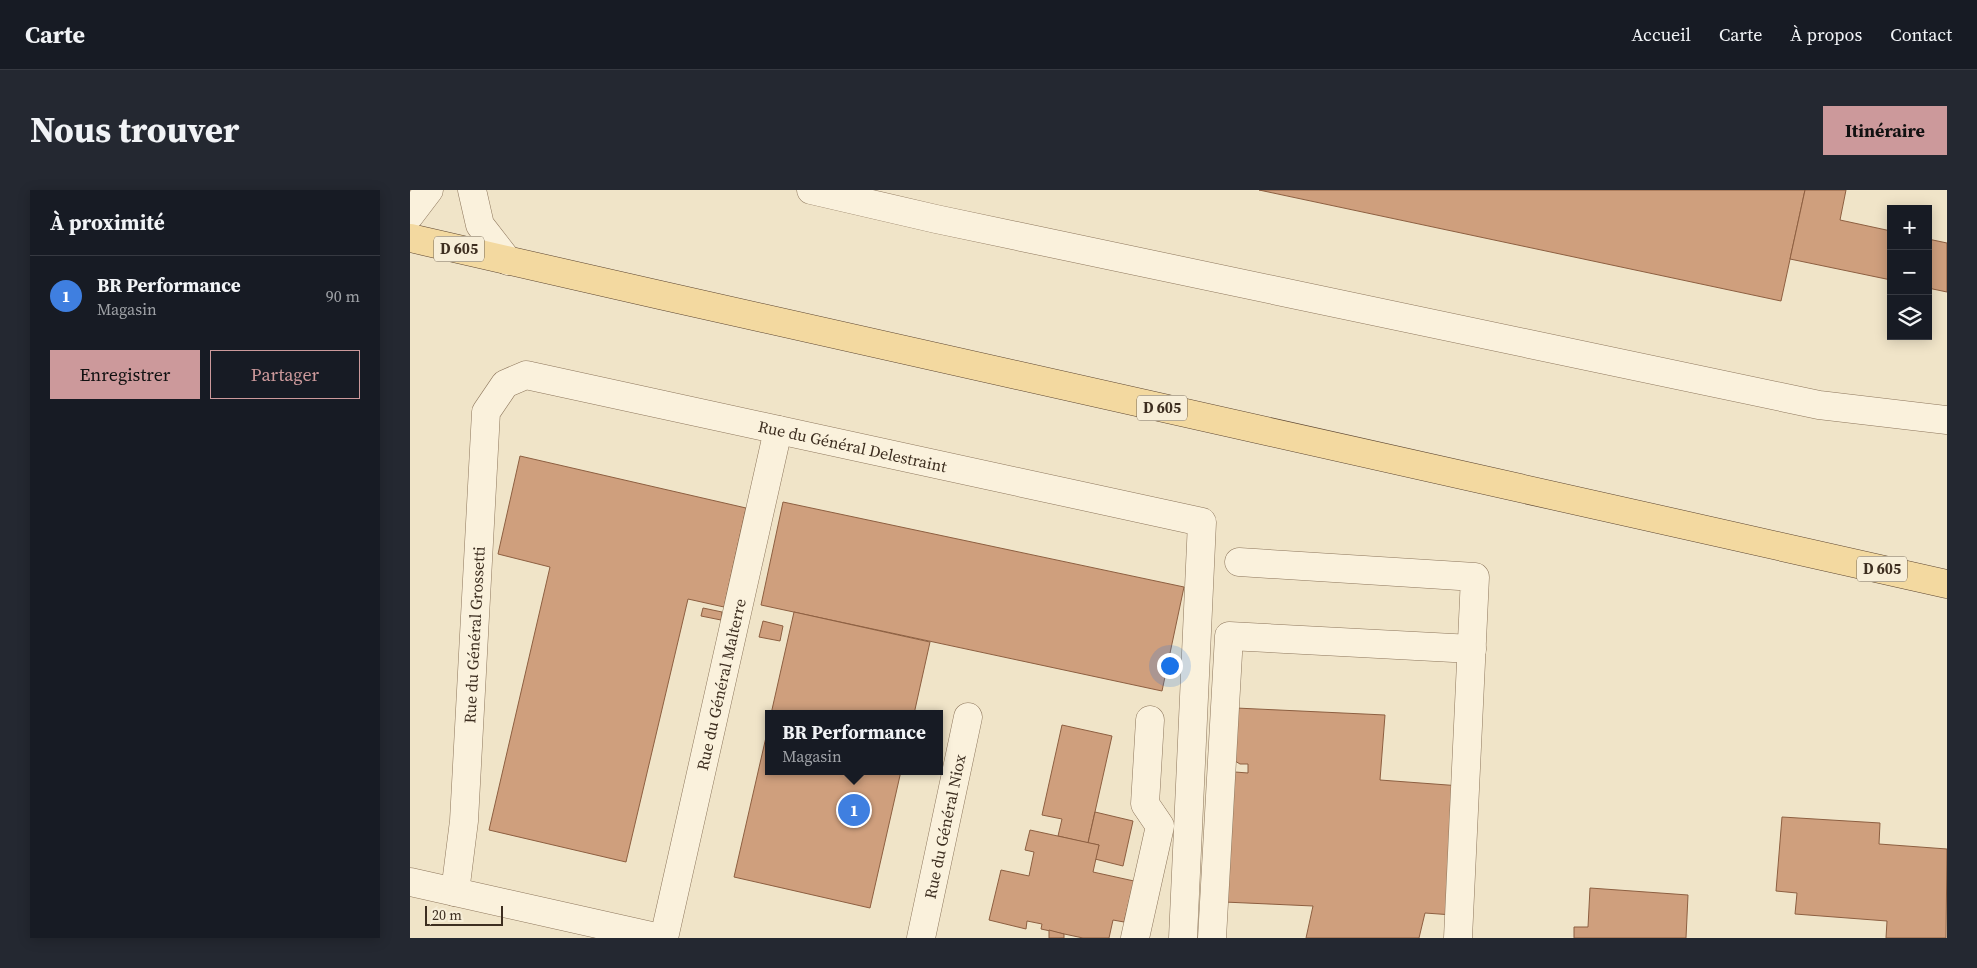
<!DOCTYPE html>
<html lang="fr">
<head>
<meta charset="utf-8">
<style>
	body { margin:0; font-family:"Source Serif 4",serif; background:#242831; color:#f1f3f6 }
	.controls { position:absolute; right:15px; top:15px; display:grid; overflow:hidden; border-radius:0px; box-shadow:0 2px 12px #0003 }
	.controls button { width:45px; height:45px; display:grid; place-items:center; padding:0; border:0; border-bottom:1px solid #363941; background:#171b24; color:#f1f3f6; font:25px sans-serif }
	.scale { position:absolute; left:15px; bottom:12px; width:78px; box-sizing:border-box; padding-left:5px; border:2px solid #3d2e20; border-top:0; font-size:14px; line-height:18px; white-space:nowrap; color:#3d2e20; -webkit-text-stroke:4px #f7eed8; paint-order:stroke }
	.you { position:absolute; left:759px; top:475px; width:18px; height:18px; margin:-12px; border:4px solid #fff; border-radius:50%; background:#1a73e8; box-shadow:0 0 0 8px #1a73e833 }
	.badge { display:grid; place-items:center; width:32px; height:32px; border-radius:50%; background:#cc999b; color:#fff; font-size:16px; font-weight:700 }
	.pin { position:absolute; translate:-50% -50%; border:2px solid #fff; box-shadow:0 1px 5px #0006 }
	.popup { position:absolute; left:355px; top:520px; width:178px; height:65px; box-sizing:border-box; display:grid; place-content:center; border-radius:0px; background:#171b24; filter:drop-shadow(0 1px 4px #0005); font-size:16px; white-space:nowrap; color:#9ea1a6 }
	.popup b { font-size:19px; color:#f1f3f6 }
	.popup::after { content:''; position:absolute; left:50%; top:100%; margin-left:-10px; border:10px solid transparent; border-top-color:#171b24 }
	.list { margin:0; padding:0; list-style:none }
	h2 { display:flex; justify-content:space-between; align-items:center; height:65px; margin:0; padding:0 20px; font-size:21px }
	h2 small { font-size:16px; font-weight:400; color:#9ea1a6 }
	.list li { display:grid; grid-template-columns:32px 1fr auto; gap:15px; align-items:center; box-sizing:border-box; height:80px; padding:0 20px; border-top:1px solid #363941 }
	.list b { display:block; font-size:19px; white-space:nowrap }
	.list p { margin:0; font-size:16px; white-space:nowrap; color:#9ea1a6 }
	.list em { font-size:16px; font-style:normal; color:#9ea1a6 }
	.actions { display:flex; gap:10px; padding:15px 20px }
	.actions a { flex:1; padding:11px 0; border:1px solid #cc999b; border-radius:0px; text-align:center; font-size:18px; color:#cc999b }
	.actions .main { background:#cc999b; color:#111 }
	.icon { flex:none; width:28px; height:28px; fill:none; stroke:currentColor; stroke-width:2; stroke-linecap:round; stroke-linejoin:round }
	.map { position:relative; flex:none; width:1537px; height:748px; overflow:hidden; border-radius:0px }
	header { display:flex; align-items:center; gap:30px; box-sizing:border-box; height:70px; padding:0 25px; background:#171b24; border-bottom:1px solid #363941 }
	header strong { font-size:24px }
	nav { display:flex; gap:28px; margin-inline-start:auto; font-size:18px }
	.intro { display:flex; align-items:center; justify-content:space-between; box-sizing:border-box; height:120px; padding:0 30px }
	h1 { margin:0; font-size:35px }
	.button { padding:12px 22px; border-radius:0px; background:#cc999b; color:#111; font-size:18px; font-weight:700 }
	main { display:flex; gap:30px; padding:0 30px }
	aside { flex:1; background:#171b24; border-radius:0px; box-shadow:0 2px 12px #0003 }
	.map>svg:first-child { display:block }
</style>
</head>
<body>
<header>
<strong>Carte</strong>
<nav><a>Accueil</a><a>Carte</a><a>À propos</a><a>Contact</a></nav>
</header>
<div class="intro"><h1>Nous trouver</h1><a class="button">Itinéraire</a></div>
<main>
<aside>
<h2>À proximité<small></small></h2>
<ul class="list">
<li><span class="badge" style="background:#3f7fe0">1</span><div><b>BR Performance</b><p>Magasin</p></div><em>90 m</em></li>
</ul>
<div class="actions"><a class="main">Enregistrer</a><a>Partager</a></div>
</aside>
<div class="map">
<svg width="1537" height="748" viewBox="0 0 1537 748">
	<rect width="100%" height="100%" fill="#f0e4c8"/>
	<!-- building -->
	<g fill="#cf9f7d" stroke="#8d5f41">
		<polygon points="849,0 1395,0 1371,111"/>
		<polygon points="1395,0 1436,0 1430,30 1481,41 1481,90 1380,69"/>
		<polygon points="1518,49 1537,53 1537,102 1518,98"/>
		<polygon points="110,266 336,318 314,417 278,409 216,672 79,640 140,377 88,364"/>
		<polygon points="373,312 774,397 752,501 351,415"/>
		<polygon points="293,418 312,422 311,430 291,426"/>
		<polygon points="384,422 520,452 504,524 361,524"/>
		<polygon points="353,431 373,436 370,451 349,447"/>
		<polygon points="826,518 975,525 970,590 1051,596 1043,725 1015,723 1009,748 896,748 903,716 814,712 825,582 838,583 838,574 830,574 825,571"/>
		<polygon points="359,534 359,581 491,581 460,718 324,687"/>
		<polygon points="652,535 702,546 678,653 648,646 652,629 632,625"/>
		<polygon points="685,622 723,631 713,676 685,669 689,655 678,653"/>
		<polygon points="1372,627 1470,633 1469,654 1537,659 1536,748 1476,748 1477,731 1385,724 1387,703 1366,701"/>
		<polygon points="620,640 689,655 683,682 724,691 714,732 703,730 699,748 673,748 631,739 632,734 617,731 616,739 579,730 591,680 619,686 624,662 615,660"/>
		<polygon points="1180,698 1278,705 1276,748 1164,748 1164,737 1178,737"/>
		<polygon points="639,740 654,744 654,748 639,748"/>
	</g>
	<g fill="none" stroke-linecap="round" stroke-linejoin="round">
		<defs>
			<g id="minor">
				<polyline points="62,0 70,35 98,71"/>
				<polyline points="401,0 526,29 1409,215 1537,230"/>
				<polyline points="0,25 19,0"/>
				<polyline points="829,372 1065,387 1048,748"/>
				<polyline points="0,692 250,748"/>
				<path id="s1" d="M45 702 54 631 76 222 95 194 116 185 792 332 773 748"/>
				<path id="s2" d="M254 748 368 240"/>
				<path id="s3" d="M511 748 558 527"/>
				<polyline points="725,748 750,636 735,614 740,530"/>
				<polyline points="802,748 819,446 1062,459"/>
			</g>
			<polyline id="major" points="0,48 250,105 1537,394"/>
		</defs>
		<!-- minor casing -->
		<use href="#minor" stroke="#8d765c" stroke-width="29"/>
		<!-- major casing -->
		<use href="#major" stroke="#5b4430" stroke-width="29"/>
		<!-- minor -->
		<use href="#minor" stroke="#faf1dc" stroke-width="28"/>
		<!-- major -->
		<use href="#major" stroke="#f3d9a0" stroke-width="28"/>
	</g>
	<g text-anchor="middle" stroke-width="4.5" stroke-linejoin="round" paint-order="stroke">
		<!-- shield labels -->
		<g fill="#f7eed8" stroke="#756857" stroke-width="1">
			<rect x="24" y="46.5" width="50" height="25" rx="4"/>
			<rect x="727" y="205.5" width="50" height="25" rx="4"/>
			<rect x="1447" y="366.5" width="50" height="25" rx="4"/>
		</g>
		<g font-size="15" font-weight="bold" fill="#3d2e20">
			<text x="49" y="64">D 605</text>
			<text x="752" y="223">D 605</text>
			<text x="1472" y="384">D 605</text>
		</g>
		<!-- street labels -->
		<g font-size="16" fill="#3d2e20" stroke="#f7eed8">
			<text dy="6" stroke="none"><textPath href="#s1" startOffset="872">Rue du Général Delestraint</textPath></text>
			<text dy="6" stroke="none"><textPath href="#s1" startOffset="258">Rue du Général Grossetti</textPath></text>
			<text dy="6" stroke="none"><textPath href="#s2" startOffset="260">Rue du Général Malterre</textPath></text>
			<text dy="6" stroke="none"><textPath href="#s3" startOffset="114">Rue du Général Niox</textPath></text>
		</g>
	</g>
</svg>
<div class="controls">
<button>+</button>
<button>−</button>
<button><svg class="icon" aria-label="layers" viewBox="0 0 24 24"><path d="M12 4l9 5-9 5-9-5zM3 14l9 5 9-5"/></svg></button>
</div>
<div class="scale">20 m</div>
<div class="you"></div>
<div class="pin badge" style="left:444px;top:620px;background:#3f7fe0">1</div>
<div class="popup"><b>BR Performance</b>Magasin</div>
</div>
</main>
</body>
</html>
